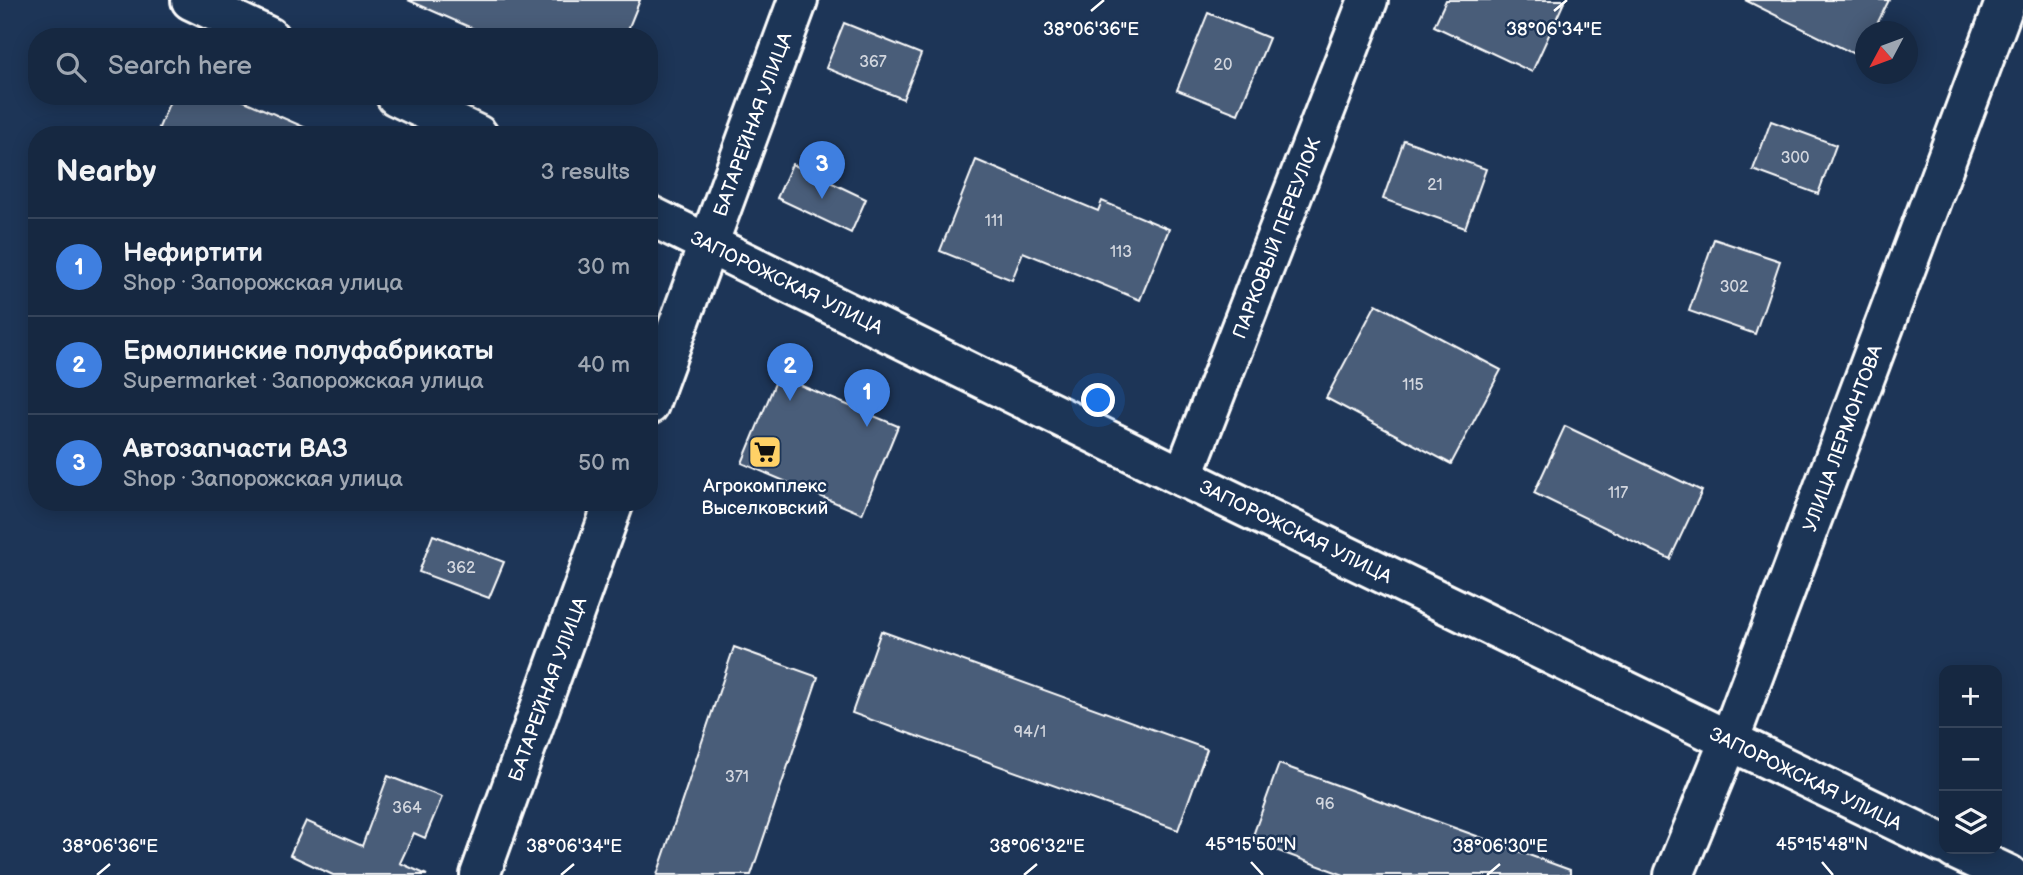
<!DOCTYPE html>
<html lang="en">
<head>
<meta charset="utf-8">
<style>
	body { margin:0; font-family:"Balsamiq Sans",sans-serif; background:#23344c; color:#f1f3f6 }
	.controls { position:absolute; right:21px; bottom:21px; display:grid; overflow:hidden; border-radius:14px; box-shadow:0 4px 18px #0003 }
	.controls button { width:63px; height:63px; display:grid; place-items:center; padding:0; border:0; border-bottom:2px solid #35445a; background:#162841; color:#f1f3f6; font:35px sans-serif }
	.compass { position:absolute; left:1855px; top:21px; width:63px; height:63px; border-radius:50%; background:#162841; box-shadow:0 4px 18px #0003; rotate:229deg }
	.you { position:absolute; left:1099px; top:401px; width:24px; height:24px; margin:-18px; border:5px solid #fff; border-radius:50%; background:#1a73e8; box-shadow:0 0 0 10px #1a73e833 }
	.badge { display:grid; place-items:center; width:46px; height:46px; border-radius:50%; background:#ffd166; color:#fff; font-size:23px; font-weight:700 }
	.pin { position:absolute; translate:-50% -58px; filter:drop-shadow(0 2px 4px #0008) }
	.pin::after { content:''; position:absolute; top:37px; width:24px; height:21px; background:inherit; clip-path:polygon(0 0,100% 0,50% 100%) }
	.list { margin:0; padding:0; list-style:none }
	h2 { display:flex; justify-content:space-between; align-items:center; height:91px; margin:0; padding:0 28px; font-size:30px }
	h2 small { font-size:23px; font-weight:400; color:#9ea6b1 }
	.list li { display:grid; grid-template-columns:46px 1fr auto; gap:21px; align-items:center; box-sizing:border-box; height:98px; padding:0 28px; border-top:2px solid #35445a }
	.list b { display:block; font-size:26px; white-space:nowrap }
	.list p { margin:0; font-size:23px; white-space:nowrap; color:#9ea6b1 }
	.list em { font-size:23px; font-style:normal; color:#9ea6b1 }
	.icon { flex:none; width:38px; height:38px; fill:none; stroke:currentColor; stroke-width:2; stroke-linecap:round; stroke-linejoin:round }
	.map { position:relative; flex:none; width:2023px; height:875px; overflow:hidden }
	.search { position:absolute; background:#162841; box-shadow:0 4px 18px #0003; left:28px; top:28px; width:630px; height:77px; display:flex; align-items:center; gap:18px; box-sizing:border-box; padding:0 24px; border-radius:28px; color:#9ea6b1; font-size:26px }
	.panel { position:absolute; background:#162841; box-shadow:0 4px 18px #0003; left:28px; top:126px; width:630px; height:385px; border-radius:28px }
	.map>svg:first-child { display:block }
</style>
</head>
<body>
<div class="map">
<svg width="2023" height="875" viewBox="0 0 2023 875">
	<rect width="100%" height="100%" fill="#1d3557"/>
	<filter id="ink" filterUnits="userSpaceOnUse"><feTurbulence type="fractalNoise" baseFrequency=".0143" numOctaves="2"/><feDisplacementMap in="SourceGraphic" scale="14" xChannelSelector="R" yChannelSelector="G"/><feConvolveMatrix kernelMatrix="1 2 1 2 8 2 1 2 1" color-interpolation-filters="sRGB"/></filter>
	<g filter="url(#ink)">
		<!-- building -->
		<g fill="#4a5d79" stroke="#fff" stroke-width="2">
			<polygon points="408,0 640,0 625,37 492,37"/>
			<polygon points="1446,0 1565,0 1532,72 1434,26"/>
			<polygon points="1745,0 1889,0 1873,32 1866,32 1866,46 1860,57"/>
			<polygon points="1208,13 1269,38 1238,114 1177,90"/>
			<polygon points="844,23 921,54 903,99 826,68"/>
			<polygon points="172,96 233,96 322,135 156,135"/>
			<polygon points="1771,121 1836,145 1818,194 1753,170"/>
			<polygon points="1404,140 1486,169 1465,228 1383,199"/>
			<polygon points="976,160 1098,211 1102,201 1169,229 1140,300 1023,252 1012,280 940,251"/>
			<polygon points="792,164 866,199 851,233 777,198"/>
			<polygon points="1714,239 1780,261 1755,334 1689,311"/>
			<polygon points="1376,304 1501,370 1451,464 1326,398"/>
			<polygon points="778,376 898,426 862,514 742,463"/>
			<polygon points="1565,426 1702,491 1670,559 1534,493"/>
			<polygon points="433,535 504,562 489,598 419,572"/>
			<polygon points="881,631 1207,749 1178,830 852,713"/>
			<polygon points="734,647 818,677 751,875 657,875"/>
			<polygon points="1279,764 1570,870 1570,875 1344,875 1251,841"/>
			<polygon points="388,776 442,797 425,838 414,833 400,863 427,875 333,875 290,855 306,821 362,846"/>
		</g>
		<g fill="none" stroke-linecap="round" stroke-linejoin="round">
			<defs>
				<g id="street">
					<polyline points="1183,477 1368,0"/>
					<polyline points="1674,875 1729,741 2006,0"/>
				</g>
				<g id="secondary">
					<polyline points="191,0 269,37"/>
					<polyline points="396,96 478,135"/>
					<polyline points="649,215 1183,477 1944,844"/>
					<polyline points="649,405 798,0"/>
					<polyline points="1954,849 2009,875"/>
					<polyline points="480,875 614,502"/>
				</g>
			</defs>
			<!-- street casing -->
			<use href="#street" stroke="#fff" stroke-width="44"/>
			<!-- secondary casing -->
			<use href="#secondary" stroke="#fff" stroke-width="44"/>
			<!-- street -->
			<use href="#street" stroke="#1d3557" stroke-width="38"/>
			<!-- secondary -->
			<use href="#secondary" stroke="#1d3557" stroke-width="38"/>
		</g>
	</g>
	<!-- ticks -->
	<path fill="none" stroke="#fff" stroke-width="2.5" d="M1091 11 1104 0M1554 11 1567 0M1251 862 1263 875M1822 862 1833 875M97 875 110 864M561 875 574 864M1024 875 1037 864M1487 875 1500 864"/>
	<!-- icons -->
	<defs>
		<symbol id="supermarket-square" viewBox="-11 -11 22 22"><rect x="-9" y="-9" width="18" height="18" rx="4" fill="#ffd166" stroke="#1d3557"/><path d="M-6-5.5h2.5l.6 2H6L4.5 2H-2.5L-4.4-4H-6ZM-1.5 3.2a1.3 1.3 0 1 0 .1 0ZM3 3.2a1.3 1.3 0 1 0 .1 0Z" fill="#111"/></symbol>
	</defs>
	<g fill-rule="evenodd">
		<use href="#supermarket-square" x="746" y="433" width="38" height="38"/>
	</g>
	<g text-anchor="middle" stroke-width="5" stroke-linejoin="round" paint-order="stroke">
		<!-- number labels -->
		<g font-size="16" fill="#d2d6de">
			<text x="873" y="67">367</text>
			<text x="1223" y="70">20</text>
			<text x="1795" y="163">300</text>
			<text x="1435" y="190">21</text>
			<text x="994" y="226">111</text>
			<text x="1121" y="257">113</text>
			<text x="1734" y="292">302</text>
			<text x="1413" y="390">115</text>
			<text x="1618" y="498">117</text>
			<text x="461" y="573">362</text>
			<text x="1030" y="737">94/1</text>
			<text x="737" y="782">371</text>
			<text x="1325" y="809">96</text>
			<text x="407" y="813">364</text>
		</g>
		<!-- street labels -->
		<g font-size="19" fill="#fff" stroke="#1d3557">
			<text transform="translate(752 124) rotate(-70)" y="7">БАТАРЕЙНАЯ УЛИЦА</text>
			<text transform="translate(1276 238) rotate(-69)" y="7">ПАРКОВЫЙ ПЕРЕУЛОК</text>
			<text transform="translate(787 282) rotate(26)" y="7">ЗАПОРОЖСКАЯ УЛИЦА</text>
			<text transform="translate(1842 438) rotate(-70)" y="7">УЛИЦА ЛЕРМОНТОВА</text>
			<text transform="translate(1296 531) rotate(26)" y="7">ЗАПОРОЖСКАЯ УЛИЦА</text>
			<text transform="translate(547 689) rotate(-70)" y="7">БАТАРЕЙНАЯ УЛИЦА</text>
			<text transform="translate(1806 778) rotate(26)" y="7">ЗАПОРОЖСКАЯ УЛИЦА</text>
		</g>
		<!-- poi labels -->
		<g font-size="19" fill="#fff" stroke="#1d3557">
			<text x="765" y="492">Агрокомплекс<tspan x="765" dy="22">Выселковский</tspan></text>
		</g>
	</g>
	<g font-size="18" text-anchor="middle" fill="#fff" stroke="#1d3557" stroke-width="5" stroke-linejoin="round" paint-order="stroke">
		<text x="1091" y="35">38°06'36"E</text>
		<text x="1554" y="35">38°06'34"E</text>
		<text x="1251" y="850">45°15'50"N</text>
		<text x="1822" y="850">45°15'48"N</text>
		<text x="110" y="852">38°06'36"E</text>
		<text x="574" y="852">38°06'34"E</text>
		<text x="1037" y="852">38°06'32"E</text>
		<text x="1500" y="852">38°06'30"E</text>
	</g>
</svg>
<div class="controls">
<button>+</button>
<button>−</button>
<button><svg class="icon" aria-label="layers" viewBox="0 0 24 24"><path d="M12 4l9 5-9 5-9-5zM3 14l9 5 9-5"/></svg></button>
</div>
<svg class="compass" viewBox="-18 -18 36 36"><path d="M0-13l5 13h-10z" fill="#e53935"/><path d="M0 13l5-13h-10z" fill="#9ea6b1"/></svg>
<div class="you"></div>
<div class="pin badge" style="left:867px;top:427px;background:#3f7fe0">1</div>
<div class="pin badge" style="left:790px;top:401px;background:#3f7fe0">2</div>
<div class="pin badge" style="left:822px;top:199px;background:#3f7fe0">3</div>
<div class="search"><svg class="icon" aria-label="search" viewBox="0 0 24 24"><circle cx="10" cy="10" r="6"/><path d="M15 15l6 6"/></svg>Search here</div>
<section class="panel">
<h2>Nearby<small>3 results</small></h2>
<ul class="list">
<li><span class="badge" style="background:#3f7fe0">1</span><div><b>Нефиртити</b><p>Shop · Запорожская улица</p></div><em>30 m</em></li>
<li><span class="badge" style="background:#3f7fe0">2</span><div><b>Ермолинские полуфабрикаты</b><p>Supermarket · Запорожская улица</p></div><em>40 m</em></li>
<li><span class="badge" style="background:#3f7fe0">3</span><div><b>Автозапчасти ВАЗ</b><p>Shop · Запорожская улица</p></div><em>50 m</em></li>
</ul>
</section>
</div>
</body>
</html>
